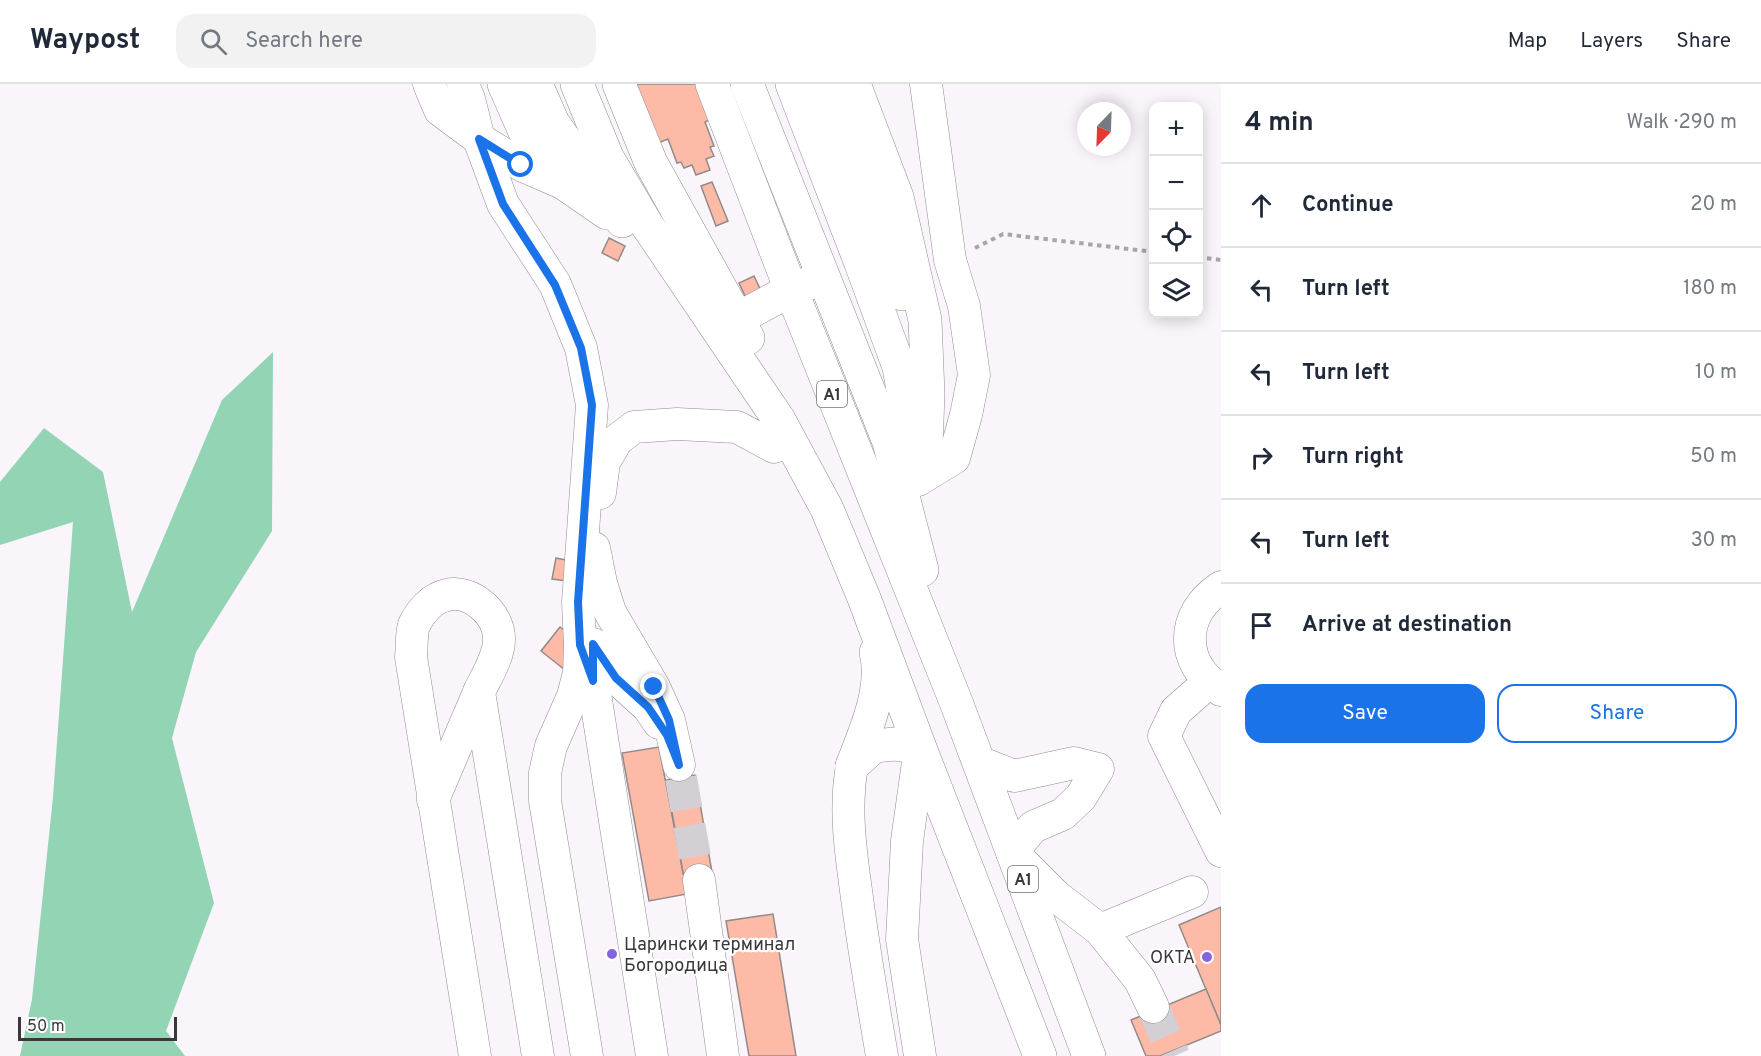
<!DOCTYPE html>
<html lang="en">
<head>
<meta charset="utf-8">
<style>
	body { margin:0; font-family:Overpass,sans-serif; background:#f2f2f3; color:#1f2937 }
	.controls { position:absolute; right:18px; top:18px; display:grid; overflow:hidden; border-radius:12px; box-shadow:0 3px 15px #0003 }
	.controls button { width:54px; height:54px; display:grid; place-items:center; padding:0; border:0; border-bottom:2px solid #e0e1e3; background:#fff; color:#1f2937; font:30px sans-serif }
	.compass { position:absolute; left:1077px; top:18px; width:54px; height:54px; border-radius:50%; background:#fff; box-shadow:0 3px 15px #0003; rotate:203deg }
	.scale { position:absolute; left:18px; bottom:15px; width:159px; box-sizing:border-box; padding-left:6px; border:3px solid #39373a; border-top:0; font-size:16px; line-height:21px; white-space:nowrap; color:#39373a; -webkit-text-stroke:4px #fff; paint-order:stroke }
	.stop { position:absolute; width:18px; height:18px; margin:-14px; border:4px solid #1a73e8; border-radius:50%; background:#fff }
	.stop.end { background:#1a73e8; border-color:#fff; box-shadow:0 2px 6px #0008 }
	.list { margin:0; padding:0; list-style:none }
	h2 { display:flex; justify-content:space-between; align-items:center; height:78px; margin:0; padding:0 24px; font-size:26px }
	h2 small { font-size:20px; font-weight:400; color:#747a83 }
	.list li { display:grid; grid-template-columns:39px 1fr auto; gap:18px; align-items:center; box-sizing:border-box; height:84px; padding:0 24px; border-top:2px solid #e0e1e3 }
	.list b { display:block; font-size:22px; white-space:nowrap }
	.list em { font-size:20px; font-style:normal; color:#747a83 }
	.actions { display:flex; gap:12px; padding:18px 24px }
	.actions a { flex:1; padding:14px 0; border:2px solid #1a73e8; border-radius:18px; text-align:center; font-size:21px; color:#1a73e8 }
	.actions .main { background:#1a73e8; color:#fff }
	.icon { flex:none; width:33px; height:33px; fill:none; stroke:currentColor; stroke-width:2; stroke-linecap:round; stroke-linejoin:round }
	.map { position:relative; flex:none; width:1221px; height:972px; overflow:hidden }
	header { display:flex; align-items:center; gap:36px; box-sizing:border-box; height:84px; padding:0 30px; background:#fff; border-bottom:2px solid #e0e1e3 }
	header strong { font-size:28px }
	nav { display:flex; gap:33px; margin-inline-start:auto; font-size:21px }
	.search { width:420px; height:54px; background:#f2f2f3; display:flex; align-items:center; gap:15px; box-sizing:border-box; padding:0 21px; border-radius:18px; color:#747a83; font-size:22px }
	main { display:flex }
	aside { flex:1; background:#fff }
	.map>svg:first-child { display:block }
</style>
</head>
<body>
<header>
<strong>Waypost</strong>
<div class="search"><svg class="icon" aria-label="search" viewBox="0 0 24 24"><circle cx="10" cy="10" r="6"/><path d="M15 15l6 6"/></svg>Search here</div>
<nav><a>Map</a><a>Layers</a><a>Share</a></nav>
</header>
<main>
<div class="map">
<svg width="1221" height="972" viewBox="0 0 1221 972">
	<rect width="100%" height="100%" fill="#faf5fb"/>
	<!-- green -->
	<polygon fill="#93d4b4" points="273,268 272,447 196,568 172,654 214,819 166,947 185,972 20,972 32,915 53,713 73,438 0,461 0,398 44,344 103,388 132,528 222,316"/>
	<!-- building -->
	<g fill="#fdbba7" stroke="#928a88" stroke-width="1.5">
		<polygon points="635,0 700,0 713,34 705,38 714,62 710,63 714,72 706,75 710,86 696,91 692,81 684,84 681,78 677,79 668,55 658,59"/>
		<polygon points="712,98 728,137 716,142 701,102"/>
		<polygon points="609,154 625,162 618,177 602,169"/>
		<polygon points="754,192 761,207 746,214 739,199"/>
		<polygon points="556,474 571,477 567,497 552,495"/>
		<polygon points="560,543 571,551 565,586 541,567"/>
		<polygon points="659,663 687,810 649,817 622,669"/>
		<polygon points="695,691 713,794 685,799 666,696"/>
		<polygon points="1221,823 1221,941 1179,841"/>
		<polygon points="773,830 796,972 749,972 726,837"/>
		<polygon points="1206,905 1221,941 1221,947 1160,972 1146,972 1131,936"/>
	</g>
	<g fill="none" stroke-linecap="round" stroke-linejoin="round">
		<!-- minor-tunnel -->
		<g stroke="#d3cfd4" stroke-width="32" stroke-dasharray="32 16" stroke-linecap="butt">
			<polyline points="681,694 699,796"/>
			<polyline points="1153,923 1174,972"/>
		</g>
		<defs>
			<g id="minor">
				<polyline points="429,0 440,26 479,55 503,120 555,200 581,264 592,321 578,518 580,561 579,589 573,612 551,662 545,689 545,717 587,972"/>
				<polyline points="463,0 469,15 479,55 521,81 565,100"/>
				<polyline points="918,396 954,374 966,331 974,291 964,222 950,176 926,0"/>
				<polyline points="600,409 604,378 617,356 634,343 677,340 737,343 774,363"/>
				<polyline points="594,464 601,499 610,528 654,603 669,636 679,681"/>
				<path d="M1221 503C1180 530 1179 579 1221 606"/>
				<polyline points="593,560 616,594 648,623 659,639"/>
				<polyline points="593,572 593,597 652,972"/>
				<polyline points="1209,598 1176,627 1164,652 1221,767"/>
				<polyline points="920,664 907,757 902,855 920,972"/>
				<polyline points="979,678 1014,692 1074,679 1098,685 1081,713 1063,730 1033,743 1012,768 1056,812 1100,846 1140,896 1153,923"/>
				<path d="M852 682C844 726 851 770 857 814 864 867 873 919 882 972"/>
				<polyline points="433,716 479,608"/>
				<polyline points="699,796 723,972"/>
				<polyline points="1100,846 1192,808"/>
				<path d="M475 972 411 573C412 564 411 550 414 541 420 528 432 514 447 511 472 505 500 531 499 556 499 573 486 593 479 608L538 972"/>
			</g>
			<g id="highway">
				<polyline points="504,0 529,57 565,100 607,129"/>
				<polyline points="536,0 553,39 622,137"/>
				<polyline points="577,0 607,73 647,141 779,336 827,425 864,514 920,664 1040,972"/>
				<polyline points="619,0 651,79 748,254"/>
				<polyline points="712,0 791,206 956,618 1089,972"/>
				<polyline points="747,0 889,358 922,486"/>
				<polyline points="792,0 862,182 899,283 918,395"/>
				<polyline points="823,0 902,210"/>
				<polyline points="854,0 897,113 925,236 928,310 926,362"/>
				<polyline points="737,235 791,206 812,198"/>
				<path d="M852 682C865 648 885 605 876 568"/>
				<polyline points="852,682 874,662 895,660 920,664"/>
			</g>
		</defs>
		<!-- minor casing -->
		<use href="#minor" stroke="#908c91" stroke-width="33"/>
		<!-- highway casing -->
		<use href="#highway" stroke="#908c91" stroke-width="34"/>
		<!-- path -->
		<g stroke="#a9a5aa" stroke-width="4" stroke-dasharray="4.5 4.5" stroke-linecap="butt">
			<polyline points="975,164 1003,150 1154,168"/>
			<polyline points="1198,173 1221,176"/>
		</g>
		<!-- minor -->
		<use href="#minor" stroke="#fff" stroke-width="32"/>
		<!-- highway -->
		<use href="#highway" stroke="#fff" stroke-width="33"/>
	</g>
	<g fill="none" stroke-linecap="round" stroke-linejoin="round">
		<!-- route -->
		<polyline stroke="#1a73e8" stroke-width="8" points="521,81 479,55 503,120 555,201 581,264 592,321 578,518 580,561 593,597 593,560 616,594 648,623 667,651 679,681 669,636 654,603"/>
	</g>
	<!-- markers -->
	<g fill="#8564df" stroke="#fff" stroke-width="2">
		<circle cx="612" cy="870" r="6"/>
		<circle cx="1207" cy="873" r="6"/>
	</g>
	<g text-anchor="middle" stroke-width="4.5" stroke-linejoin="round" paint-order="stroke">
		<!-- shield labels -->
		<g fill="#fff" stroke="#747375" stroke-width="1.5">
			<rect x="817" y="297" width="30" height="26" rx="4.5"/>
			<rect x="1008" y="782" width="30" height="26" rx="4.5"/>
		</g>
		<g font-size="16" font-weight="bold" fill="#39373a">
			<text x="832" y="316">A1</text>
			<text x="1023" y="801">A1</text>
		</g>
		<!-- poi labels -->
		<g font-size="18" fill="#39373a" stroke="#fff" text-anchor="start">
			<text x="624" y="866">Царински терминал<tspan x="624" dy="21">Богородица</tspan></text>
			<text x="1195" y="879" text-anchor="end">OKTA</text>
		</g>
	</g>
</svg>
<div class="controls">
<button>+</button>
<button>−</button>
<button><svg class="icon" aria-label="locate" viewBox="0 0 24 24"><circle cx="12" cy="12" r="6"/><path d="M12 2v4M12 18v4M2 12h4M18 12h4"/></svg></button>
<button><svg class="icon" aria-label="layers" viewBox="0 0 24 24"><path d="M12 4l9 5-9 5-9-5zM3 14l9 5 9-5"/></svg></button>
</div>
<svg class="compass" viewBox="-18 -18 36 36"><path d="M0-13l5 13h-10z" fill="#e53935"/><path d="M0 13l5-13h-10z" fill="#747a83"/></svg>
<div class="scale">50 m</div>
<div class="stop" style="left:521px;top:81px"></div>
<div class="stop end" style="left:654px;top:603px"></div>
</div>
<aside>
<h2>4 min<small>Walk · 290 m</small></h2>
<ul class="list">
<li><svg class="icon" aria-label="ahead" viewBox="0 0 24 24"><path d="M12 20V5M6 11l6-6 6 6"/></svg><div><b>Continue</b></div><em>20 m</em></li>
<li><svg class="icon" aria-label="left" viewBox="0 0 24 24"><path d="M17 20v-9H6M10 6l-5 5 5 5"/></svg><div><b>Turn left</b></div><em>180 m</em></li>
<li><svg class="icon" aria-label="left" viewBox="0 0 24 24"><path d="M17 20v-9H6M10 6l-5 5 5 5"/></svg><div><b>Turn left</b></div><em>10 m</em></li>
<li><svg class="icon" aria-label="right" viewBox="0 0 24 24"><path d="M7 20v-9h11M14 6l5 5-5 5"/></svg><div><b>Turn right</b></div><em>50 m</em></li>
<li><svg class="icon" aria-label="left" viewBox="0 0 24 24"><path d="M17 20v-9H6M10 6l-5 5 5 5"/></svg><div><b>Turn left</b></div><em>30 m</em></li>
<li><svg class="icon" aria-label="arrive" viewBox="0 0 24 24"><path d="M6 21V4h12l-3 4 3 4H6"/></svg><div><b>Arrive at destination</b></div></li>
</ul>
<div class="actions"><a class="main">Save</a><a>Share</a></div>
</aside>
</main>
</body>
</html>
